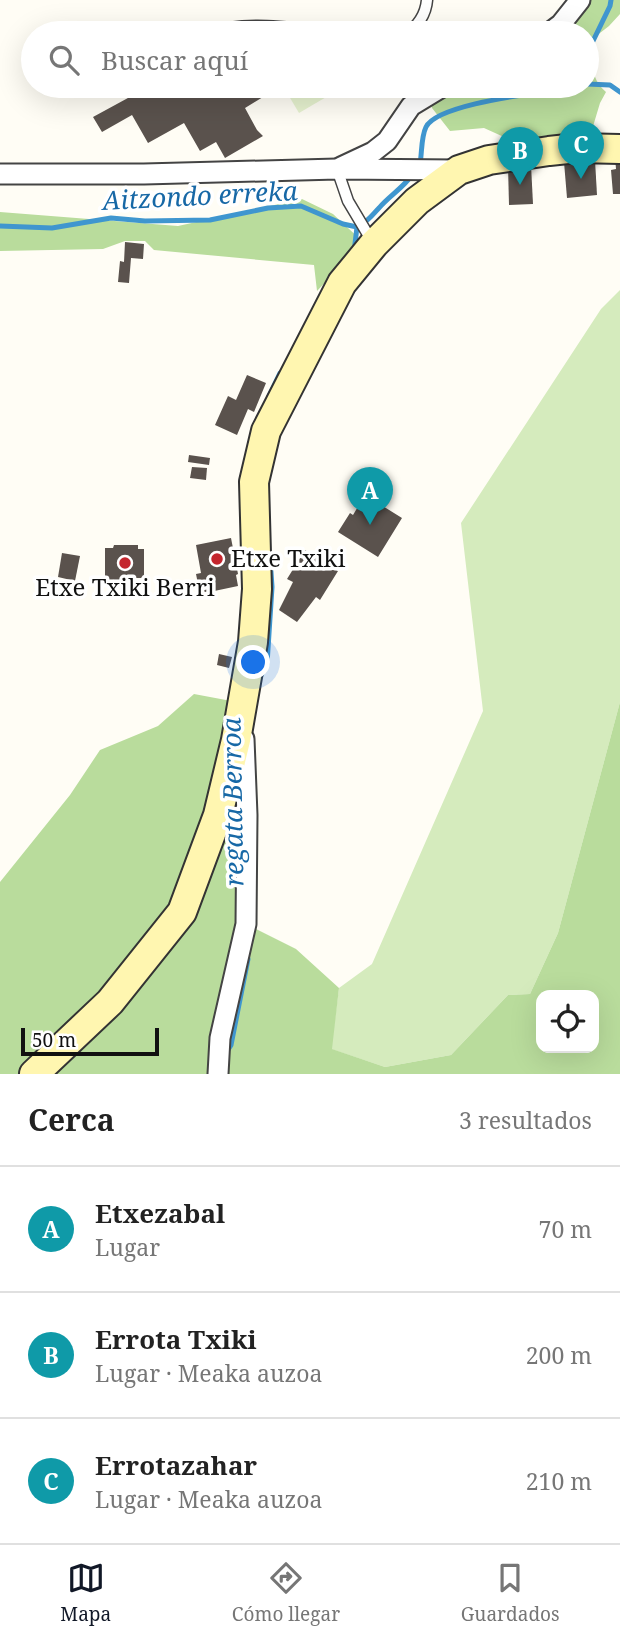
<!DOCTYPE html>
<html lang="es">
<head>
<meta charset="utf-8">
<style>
	body { margin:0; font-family:"Noto Serif",serif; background:#f6f6f6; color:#222 }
	.controls { position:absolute; right:21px; bottom:21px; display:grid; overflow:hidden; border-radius:14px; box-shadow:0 7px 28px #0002 }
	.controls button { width:63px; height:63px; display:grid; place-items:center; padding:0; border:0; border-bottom:2px solid #e0e0e0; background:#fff; color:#222; font:35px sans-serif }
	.scale { position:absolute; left:21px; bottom:18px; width:138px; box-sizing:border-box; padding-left:7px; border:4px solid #111; border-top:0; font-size:19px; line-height:24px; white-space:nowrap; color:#111; -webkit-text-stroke:5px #fff; paint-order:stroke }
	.you { position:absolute; left:254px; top:663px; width:24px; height:24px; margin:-18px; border:5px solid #fff; border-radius:50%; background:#1a73e8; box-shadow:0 0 0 10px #1a73e833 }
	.badge { display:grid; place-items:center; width:46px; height:46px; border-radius:50%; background:#111827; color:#fff; font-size:23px; font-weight:700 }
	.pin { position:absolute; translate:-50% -58px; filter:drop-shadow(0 2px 4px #0008) }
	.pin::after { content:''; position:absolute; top:37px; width:24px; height:21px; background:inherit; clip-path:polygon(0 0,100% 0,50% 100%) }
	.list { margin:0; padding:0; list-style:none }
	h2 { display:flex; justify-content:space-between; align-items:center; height:91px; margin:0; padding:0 28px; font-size:30px }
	h2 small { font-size:23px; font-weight:400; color:#767676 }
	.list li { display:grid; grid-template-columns:46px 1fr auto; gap:21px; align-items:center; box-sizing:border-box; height:126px; padding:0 28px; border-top:2px solid #e0e0e0 }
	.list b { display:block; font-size:26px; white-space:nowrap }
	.list p { margin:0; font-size:23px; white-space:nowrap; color:#767676 }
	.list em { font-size:23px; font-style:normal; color:#767676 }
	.icon { flex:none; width:38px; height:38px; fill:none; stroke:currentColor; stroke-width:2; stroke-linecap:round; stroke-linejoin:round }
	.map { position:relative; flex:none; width:620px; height:1074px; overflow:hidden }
	.search { position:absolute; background:#fff; box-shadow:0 7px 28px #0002; left:21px; right:21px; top:21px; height:77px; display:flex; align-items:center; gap:18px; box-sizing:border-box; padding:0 24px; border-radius:38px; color:#767676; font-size:26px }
	.sheet { height:469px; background:#fff }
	nav { display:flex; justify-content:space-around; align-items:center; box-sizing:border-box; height:98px; border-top:2px solid #e0e0e0; background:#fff; font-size:19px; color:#767676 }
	nav a { display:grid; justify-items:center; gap:4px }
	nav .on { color:#111827 }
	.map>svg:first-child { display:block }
</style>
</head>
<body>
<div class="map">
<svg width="620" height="1074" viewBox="0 0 620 1074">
	<rect width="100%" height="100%" fill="#fffdf5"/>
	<!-- green -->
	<polygon fill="#d5ebbd" points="620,290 620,702 558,933 530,994 508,995 451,1055 385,1067 331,1049 339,988 372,964 483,711 461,523 601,309"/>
	<!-- forest -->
	<g fill="#b9dc9c" fill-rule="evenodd">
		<polygon points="566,0 620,0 620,14 609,26 587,43 587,33 523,33 554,18"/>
		<path d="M587 61C597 71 591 79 606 92L600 103 591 133 515 142 484 128 450 131 432 108 428 86H587Z"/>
		<polygon points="302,199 333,214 363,242 317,291 314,265 154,250 145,241 125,241 103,249 0,251 0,212 178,226"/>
		<path d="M194 694 242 703 246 924 296 949 339 988 332 1049 385 1067 451 1055 508 995 530 994 558 933 620 702V1074H0V882L70 795 100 750 158 726ZM541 995H594V1048H541Z"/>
	</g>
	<!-- pitch -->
	<polygon fill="#e6f2cf" points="283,86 345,86 299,113"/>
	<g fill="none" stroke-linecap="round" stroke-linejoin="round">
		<!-- stream -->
		<g stroke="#3f96cf" stroke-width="5">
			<polyline points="587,46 593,41 610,6 611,0"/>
			<polyline points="587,84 610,85 620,92"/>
			<path d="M420 164C422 153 421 137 426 127 438 102 550 92 579 86"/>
			<path d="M362 224C370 219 373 214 379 208 389 196 403 188 412 175"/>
			<polyline points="0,226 52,228 111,218 145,221 210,220 268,208 301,206 343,224 357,227"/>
			<polyline points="354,252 357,227"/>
			<polyline points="269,396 280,373"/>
			<polyline points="259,679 267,664 272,587 270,558"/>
			<polyline points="225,1054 231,1045 248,959"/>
		</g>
	</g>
	<!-- building -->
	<g fill="#5a524d">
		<polygon points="150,86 227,86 234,96 247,86 281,86 245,108 257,130 263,136 225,158 216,142 200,151 184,123 148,143 132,115 102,132 93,117"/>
		<polygon points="620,156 620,194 613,194 611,170 616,169 615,157"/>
		<polygon points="595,160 597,195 567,198 564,162"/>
		<polygon points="531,165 533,204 509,205 508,166"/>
		<polygon points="125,242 144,244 143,259 131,258 129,283 118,282 120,261 124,262"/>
		<polygon points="247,375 266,383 254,412 248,409 237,435 215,425 228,396 236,400"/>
		<polygon points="189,455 210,458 209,465 188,462"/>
		<polygon points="192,467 207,468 206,480 190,478"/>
		<polygon points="365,495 402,518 378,557 338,532 350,513 353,515"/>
		<polygon points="231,538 238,574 236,575 238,586 200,594 196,574 201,573 196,545"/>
		<polygon points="114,545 138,545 138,549 144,549 144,578 134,578 134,587 105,587 105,548 113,548"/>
		<polygon points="305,550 338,571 320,600 316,597 297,622 279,610 293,582 287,579"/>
		<polygon points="62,553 80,556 75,581 58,577"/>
		<polygon points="219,654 232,657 229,668 217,665"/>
	</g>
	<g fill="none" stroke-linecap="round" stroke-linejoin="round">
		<defs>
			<g id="lane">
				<path d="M206 33C245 21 289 27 328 33"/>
				<path d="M405 33C418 28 426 13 427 0"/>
				<polyline points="337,169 348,201 373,243"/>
			</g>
			<g id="street">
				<polyline points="549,33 561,24 580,0"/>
				<polyline points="341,167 373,152 387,141 411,106 444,86"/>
				<polyline points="0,174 144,174 337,169 459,170"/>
				<polyline points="218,1074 220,1038 246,924 247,815 244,739"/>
			</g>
			<polyline id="secondary" points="34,1074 110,1002 182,912 218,815 236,740 253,642 257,589 254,482 266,431 342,283 374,244 417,201 459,170 489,160 549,151 577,148 620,149"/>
		</defs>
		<!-- lane casing -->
		<use href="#lane" stroke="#444" stroke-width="13"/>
		<!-- street casing -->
		<use href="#street" stroke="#444" stroke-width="23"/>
		<!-- secondary casing -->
		<use href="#secondary" stroke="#333" stroke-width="32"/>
		<!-- lane -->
		<use href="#lane" stroke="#fff" stroke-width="10"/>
		<!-- street -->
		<use href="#street" stroke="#fff" stroke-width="19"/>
		<!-- secondary -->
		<use href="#secondary" stroke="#fff6b0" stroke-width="28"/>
	</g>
	<!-- markers -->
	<g fill="#c4262e" stroke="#fff" stroke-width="2.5">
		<circle cx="217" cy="559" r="7"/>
		<circle cx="125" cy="563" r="7"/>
	</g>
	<g text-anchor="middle" stroke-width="7" stroke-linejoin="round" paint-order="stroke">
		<!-- poi labels -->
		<g font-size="24" fill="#111" stroke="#fff" text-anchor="start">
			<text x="231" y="567">Etxe Txiki</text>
			<text x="125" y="596" text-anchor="middle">Etxe Txiki Berri</text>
		</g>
		<!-- water labels -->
		<g font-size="26" font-style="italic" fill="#1768a6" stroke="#fff">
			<text transform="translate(200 196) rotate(-3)" y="9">Aitzondo erreka</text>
			<text transform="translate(233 802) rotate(-91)" y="9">regata Berroa</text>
		</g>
	</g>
</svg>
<div class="controls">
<button><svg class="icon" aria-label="locate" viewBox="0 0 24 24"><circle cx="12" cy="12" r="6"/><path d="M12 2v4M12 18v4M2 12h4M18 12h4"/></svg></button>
</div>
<div class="scale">50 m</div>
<div class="you"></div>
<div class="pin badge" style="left:370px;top:525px;background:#0f9aa8">A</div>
<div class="pin badge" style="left:520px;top:185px;background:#0f9aa8">B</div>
<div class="pin badge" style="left:581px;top:179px;background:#0f9aa8">C</div>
<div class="search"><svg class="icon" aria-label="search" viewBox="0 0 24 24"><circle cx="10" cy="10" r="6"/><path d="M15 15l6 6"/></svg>Buscar aquí</div>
</div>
<section class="sheet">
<h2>Cerca<small>3 resultados</small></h2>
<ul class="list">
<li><span class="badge" style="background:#0f9aa8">A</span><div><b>Etxezabal</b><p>Lugar</p></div><em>70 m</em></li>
<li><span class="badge" style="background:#0f9aa8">B</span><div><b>Errota Txiki</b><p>Lugar · Meaka auzoa</p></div><em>200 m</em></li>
<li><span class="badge" style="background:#0f9aa8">C</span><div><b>Errotazahar</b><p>Lugar · Meaka auzoa</p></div><em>210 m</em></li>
</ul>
</section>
<nav>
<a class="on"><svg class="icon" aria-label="map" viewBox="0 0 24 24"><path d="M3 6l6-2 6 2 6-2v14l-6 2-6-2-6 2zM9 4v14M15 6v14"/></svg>Mapa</a>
<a><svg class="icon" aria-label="directions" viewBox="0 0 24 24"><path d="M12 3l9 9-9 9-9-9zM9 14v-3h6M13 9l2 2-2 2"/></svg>Cómo llegar</a>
<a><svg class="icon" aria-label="saved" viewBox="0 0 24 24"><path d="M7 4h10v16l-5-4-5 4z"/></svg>Guardados</a>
</nav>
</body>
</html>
